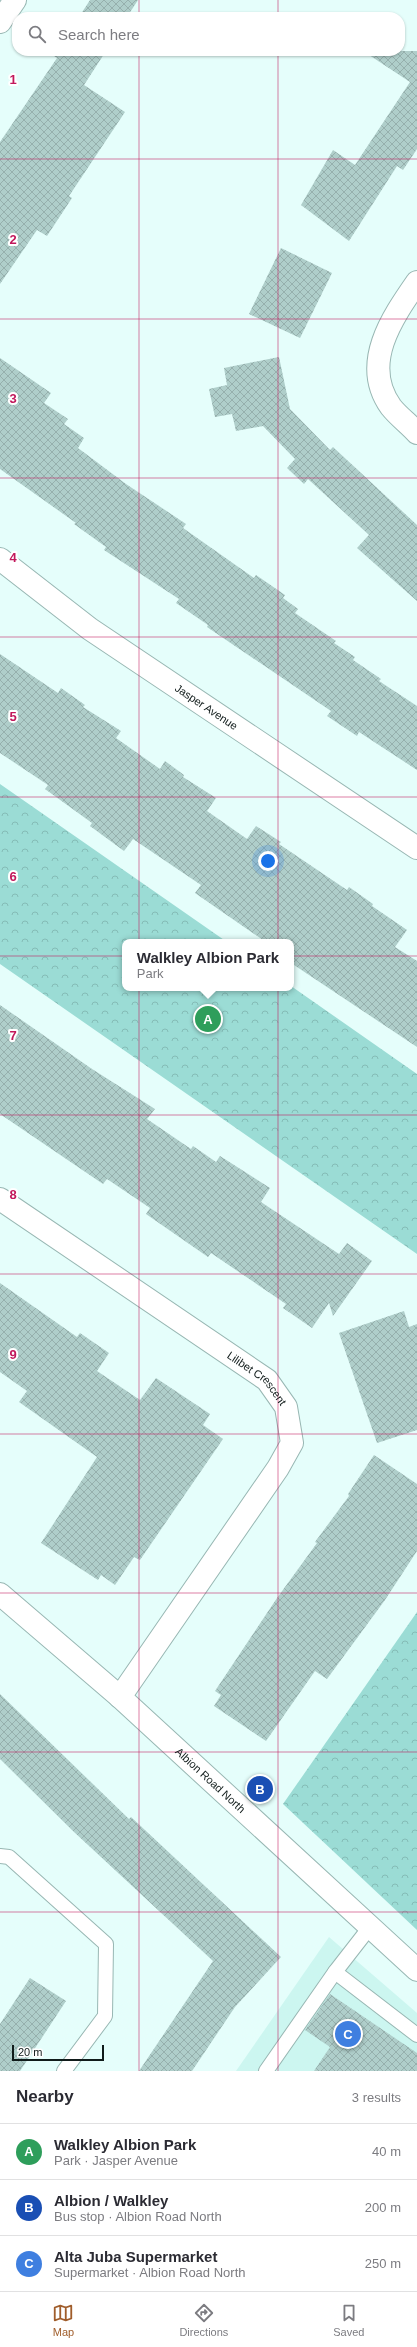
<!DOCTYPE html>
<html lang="en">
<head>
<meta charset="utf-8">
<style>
	body { margin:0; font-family:Arial,sans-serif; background:#f7f7f7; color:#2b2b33 }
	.scale { position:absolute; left:12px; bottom:10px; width:92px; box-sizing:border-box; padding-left:4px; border:2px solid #101b1a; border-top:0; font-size:11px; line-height:14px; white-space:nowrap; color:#101b1a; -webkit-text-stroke:3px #fff; paint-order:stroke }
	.you { position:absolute; left:268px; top:861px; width:14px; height:14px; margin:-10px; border:3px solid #fff; border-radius:50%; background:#1a73e8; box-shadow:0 0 0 6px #1a73e833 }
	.badge { display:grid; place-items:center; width:26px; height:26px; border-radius:50%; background:#a05d2b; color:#fff; font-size:13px; font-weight:700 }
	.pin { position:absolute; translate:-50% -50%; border:2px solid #fff; box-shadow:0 1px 4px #0006 }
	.popup { position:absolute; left:122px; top:939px; width:172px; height:52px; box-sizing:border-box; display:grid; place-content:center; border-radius:8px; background:#fff; filter:drop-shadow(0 1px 3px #0005); font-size:13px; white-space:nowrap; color:#7c7c81 }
	.popup b { font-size:15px; color:#2b2b33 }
	.popup::after { content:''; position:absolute; left:50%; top:100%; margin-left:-8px; border:8px solid transparent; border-top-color:#fff }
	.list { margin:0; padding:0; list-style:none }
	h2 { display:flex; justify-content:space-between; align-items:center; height:52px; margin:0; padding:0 16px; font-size:17px }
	h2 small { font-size:13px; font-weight:400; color:#7c7c81 }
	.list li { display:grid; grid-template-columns:26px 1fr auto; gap:12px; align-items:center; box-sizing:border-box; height:56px; padding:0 16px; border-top:1px solid #e1e1e2 }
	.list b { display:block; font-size:15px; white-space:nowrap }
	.list p { margin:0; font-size:13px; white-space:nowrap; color:#7c7c81 }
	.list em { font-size:13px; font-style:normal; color:#7c7c81 }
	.icon { flex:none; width:22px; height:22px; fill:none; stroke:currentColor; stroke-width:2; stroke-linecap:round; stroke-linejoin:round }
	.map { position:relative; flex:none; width:417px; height:2071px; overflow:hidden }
	.search { position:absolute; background:#fff; box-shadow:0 1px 3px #0004; left:12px; right:12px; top:12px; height:44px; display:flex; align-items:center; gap:10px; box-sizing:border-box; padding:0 14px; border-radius:16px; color:#7c7c81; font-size:15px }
	.sheet { height:220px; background:#fff }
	nav { display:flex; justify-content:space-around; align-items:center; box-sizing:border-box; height:56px; border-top:1px solid #e1e1e2; background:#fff; font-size:11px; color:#7c7c81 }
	nav a { display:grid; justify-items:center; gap:2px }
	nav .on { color:#a05d2b }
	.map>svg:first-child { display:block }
</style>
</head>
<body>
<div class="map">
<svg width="417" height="2071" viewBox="0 0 417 2071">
	<defs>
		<pattern id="park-crowns" width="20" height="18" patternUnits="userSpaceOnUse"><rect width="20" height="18" fill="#9bdcd5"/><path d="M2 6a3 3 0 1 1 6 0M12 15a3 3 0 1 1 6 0" fill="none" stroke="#84bcb6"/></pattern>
		<pattern id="building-cross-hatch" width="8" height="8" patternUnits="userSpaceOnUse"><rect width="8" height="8" fill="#afceca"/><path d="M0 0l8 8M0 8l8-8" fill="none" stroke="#96b0ad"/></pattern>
	</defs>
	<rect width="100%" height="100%" fill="#e5fefb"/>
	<!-- built -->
	<polygon fill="#ccf6f0" points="329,1937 417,2013 417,2071 236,2071"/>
	<!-- park -->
	<g fill="url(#park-crowns)">
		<polygon points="0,784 227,942 125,942 125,988 291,988 291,986 417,1074 417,1254 0,964"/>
		<polygon points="417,1612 417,1930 283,1804"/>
	</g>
	<!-- building -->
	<g fill="url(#building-cross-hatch)">
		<polygon points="90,0 138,0 127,17 79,17"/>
		<polygon points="58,51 106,51 84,85 125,112 69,196 72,198 47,236 37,230 0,284 0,142 57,58 54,56"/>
		<polygon points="363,51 417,51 417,149 403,170 397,166 349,241 301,205 333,150 355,165 410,82"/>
		<polygon points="281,248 332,273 300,338 249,314"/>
		<polygon points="279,357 290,409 330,450 333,447 417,525 417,601 357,548 369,535 308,479 304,484 287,468 295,459 263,426 236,431 232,414 215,417 209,389 227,385 224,368"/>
		<polygon points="0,358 51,393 44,403 68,419 64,424 84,438 78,448 126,484 186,524 183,528 254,578 256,575 285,595 283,598 298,609 295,613 336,641 334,643 355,657 353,660 381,679 379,681 417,706 417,770 359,732 357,736 327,716 331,711 207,627 208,625 176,603 179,599 104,550 106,547 74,524 76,523 0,469"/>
		<polygon points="0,654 58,693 61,688 85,705 83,707 121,731 116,738 160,769 165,761 184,775 183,777 216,798 207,811 247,839 256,826 281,842 279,844 347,890 349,887 373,904 372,906 407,930 395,947 417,961 417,1047 291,963 291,942 267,942 263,940 195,893 201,885 133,839 124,851 90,826 92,823 45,789 48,785 0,753"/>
		<polygon points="0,1005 92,1069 155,1109 147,1119 191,1149 193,1146 216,1162 220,1156 270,1188 261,1202 339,1254 347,1243 372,1261 333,1316 329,1303 312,1328 283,1308 286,1304 211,1253 208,1257 146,1214 150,1208 107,1179 103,1184 0,1114"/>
		<polygon points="0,1283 77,1337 80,1333 109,1353 97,1371 140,1400 156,1378 210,1414 203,1425 223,1439 140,1560 134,1557 115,1585 101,1575 98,1580 41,1543 97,1457 19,1402 27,1391 0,1372"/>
		<polygon points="404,1311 409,1327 417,1324 417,1430 377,1443 339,1333"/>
		<polygon points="374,1455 417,1484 417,1551 385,1600 327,1679 315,1671 266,1741 214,1706 221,1695 215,1691 277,1598 317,1543 315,1542 349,1496 348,1494"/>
		<polygon points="0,1694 129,1819 131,1817 281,1957 235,2007 192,2071 139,2071 213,1961 74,1832 0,1759"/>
		<polygon points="30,1978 66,2001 20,2071 0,2071 0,2024"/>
		<polygon points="330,1994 417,2053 417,2071 314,2071 330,2047 305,2030"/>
	</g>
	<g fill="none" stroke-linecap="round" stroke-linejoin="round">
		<defs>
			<g id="lane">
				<polyline points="0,1856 9,1857 106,1944 105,2016 64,2071"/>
				<polyline points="335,1972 417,2035"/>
				<polyline points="266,2071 335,1972 370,1927"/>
			</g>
			<g id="street">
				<polyline points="0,22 15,0"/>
				<path d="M417 282C392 318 360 364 391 407 398 416 409 424 417 433"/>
				<path id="s1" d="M0 559 90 629 417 848"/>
				<path id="s2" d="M0 1199 267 1380 286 1407 292 1443 278 1468 120 1697"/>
			</g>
			<g id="secondary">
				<path id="s3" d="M0 1594 120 1697 417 1970"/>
			</g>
		</defs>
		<!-- lane casing -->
		<use href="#lane" stroke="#98b7b3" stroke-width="16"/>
		<!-- street casing -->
		<use href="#street" stroke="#98b7b3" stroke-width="24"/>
		<!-- secondary casing -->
		<use href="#secondary" stroke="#98b7b3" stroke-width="24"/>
		<!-- lane -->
		<use href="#lane" stroke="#fff" stroke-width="14"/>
		<!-- street -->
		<use href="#street" stroke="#fff" stroke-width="22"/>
		<!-- secondary -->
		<use href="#secondary" stroke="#fff" stroke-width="22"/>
	</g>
	<!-- grid -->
	<path fill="none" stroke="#c2185b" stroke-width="1" stroke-opacity="0.55" d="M139 0V17M278 0V17M139 51V2071M278 51V2071M0 159H417M0 319H417M0 478H417M0 637H417M0 797H417M0 956H417M0 1115H417M0 1274H417M0 1434H417M0 1593H417M0 1752H417M0 1912H417"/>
	<g text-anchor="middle" stroke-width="4" stroke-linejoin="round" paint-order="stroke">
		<!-- street labels -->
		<g font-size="11" fill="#101b1a" stroke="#fff">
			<text dy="4" stroke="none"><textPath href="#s1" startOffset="254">Jasper Avenue</textPath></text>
			<text dy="4" stroke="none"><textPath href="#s2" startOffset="314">Lilibet Crescent</textPath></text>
			<text dy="4" stroke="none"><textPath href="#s3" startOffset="281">Albion Road North</textPath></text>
		</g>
	</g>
	<g font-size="13" text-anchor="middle" font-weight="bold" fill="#c2185b" stroke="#fff" stroke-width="4" stroke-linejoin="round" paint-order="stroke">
		<text x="13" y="84">1</text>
		<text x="13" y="244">2</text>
		<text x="13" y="403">3</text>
		<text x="13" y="562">4</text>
		<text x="13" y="721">5</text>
		<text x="13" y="881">6</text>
		<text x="13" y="1040">7</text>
		<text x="13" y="1199">8</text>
		<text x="13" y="1359">9</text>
	</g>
</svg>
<div class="scale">20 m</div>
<div class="you"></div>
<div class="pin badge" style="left:208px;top:1019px;background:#2e9e5b">A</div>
<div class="popup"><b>Walkley Albion Park</b>Park</div>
<div class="pin badge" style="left:260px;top:1789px;background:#1a4fb4">B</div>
<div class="pin badge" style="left:348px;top:2034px;background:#3f7fe0">C</div>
<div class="search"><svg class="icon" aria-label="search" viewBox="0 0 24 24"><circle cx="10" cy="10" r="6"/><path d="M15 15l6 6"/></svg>Search here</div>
</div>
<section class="sheet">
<h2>Nearby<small>3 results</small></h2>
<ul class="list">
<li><span class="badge" style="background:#2e9e5b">A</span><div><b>Walkley Albion Park</b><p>Park · Jasper Avenue</p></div><em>40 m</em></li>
<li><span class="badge" style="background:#1a4fb4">B</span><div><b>Albion / Walkley</b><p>Bus stop · Albion Road North</p></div><em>200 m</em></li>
<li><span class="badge" style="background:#3f7fe0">C</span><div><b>Alta Juba Supermarket</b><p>Supermarket · Albion Road North</p></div><em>250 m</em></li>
</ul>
</section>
<nav>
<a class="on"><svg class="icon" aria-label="map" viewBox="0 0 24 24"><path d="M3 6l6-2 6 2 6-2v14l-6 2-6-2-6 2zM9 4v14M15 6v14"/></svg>Map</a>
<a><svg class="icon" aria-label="directions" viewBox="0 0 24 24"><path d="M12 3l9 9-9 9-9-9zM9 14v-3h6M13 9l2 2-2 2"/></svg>Directions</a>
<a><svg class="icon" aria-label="saved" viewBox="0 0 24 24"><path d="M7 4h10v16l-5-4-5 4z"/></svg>Saved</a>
</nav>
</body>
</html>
